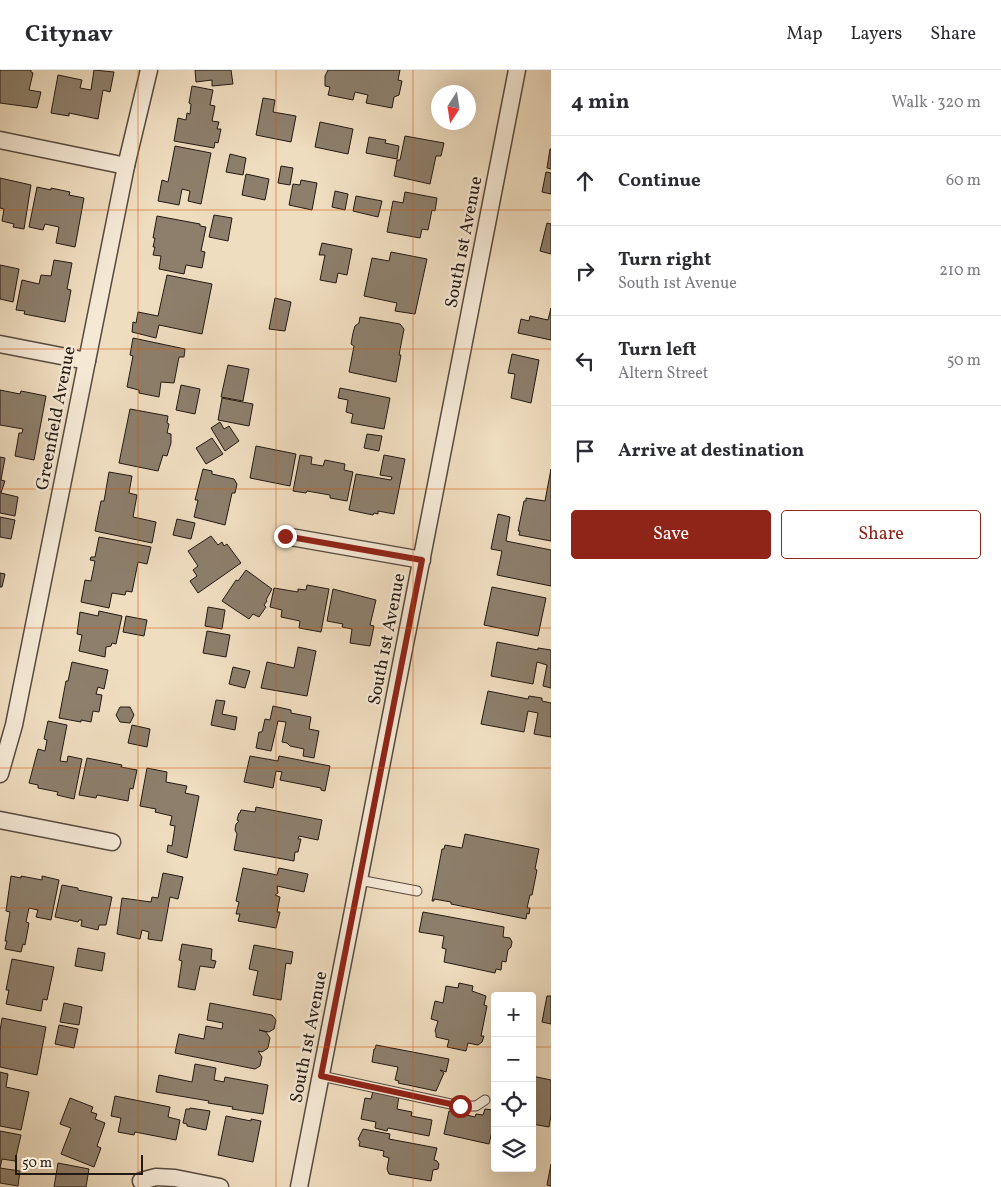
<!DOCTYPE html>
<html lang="en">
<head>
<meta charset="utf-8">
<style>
	body { margin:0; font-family:Vollkorn,serif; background:#f7f7f7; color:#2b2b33 }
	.controls { position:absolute; right:15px; bottom:15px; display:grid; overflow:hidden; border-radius:5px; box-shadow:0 5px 20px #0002 }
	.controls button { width:45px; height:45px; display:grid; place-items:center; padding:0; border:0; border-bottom:1px solid #e1e1e2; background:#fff; color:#2b2b33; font:25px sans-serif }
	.compass { position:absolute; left:431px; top:15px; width:45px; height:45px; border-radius:50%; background:#fff; box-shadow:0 5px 20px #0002; rotate:192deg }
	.scale { position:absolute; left:15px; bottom:12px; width:128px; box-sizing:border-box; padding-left:5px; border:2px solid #231912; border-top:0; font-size:14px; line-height:18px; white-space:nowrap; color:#231912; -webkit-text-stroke:4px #f5e9d6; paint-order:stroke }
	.stop { position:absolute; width:15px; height:15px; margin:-11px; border:4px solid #8f2418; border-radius:50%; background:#fff }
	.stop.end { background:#8f2418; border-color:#fff; box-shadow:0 1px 5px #0008 }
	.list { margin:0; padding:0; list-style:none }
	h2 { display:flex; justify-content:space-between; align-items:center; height:65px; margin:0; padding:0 20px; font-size:21px }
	h2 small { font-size:16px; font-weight:400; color:#7c7c81 }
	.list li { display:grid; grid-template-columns:32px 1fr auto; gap:15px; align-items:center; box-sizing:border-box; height:90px; padding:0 20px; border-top:1px solid #e1e1e2 }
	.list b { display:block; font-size:19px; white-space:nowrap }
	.list p { margin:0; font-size:16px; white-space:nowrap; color:#7c7c81 }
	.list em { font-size:16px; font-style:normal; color:#7c7c81 }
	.actions { display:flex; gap:10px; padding:15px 20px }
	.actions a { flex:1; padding:11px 0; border:1px solid #8f2418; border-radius:5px; text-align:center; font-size:18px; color:#8f2418 }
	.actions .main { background:#8f2418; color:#fff }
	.icon { flex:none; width:28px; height:28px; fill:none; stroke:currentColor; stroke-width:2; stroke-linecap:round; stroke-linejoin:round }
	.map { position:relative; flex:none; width:551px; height:1117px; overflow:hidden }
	header { display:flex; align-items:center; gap:30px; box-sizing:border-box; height:70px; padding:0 25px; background:#fff; border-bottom:1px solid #e1e1e2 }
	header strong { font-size:24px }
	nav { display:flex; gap:28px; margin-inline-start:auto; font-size:18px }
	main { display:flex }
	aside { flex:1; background:#fff }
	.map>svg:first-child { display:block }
</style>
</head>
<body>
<header>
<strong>Citynav</strong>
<nav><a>Map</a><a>Layers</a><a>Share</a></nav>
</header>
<main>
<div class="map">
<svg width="551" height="1117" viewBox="0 0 551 1117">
	<rect width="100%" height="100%" fill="#efddc0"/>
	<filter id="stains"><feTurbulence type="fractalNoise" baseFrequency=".004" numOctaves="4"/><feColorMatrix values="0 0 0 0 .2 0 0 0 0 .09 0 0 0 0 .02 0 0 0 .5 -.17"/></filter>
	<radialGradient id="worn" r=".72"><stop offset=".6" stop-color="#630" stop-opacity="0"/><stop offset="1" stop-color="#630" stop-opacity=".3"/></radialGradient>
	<!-- building -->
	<g fill="#8d7f6c" stroke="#231912">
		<polygon points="0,0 31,0 31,2 33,3 29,20 41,22 37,38 0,33"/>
		<polygon points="94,0 114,2 110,22 103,20 98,49 69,43 69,46 51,43 58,5 82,10 80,18 91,20"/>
		<polygon points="195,0 231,0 233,14 212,16 212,10 196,12"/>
		<polygon points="328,0 400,0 398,10 402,11 399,25 394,27 392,38 366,33 368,25 355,22 353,30 328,25 330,17 325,16 325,6"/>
		<polygon points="192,16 213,20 210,35 215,36 212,51 219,52 217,59 221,59 218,73 215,72 214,78 174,71 178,48 186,50 187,43 190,44 191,34 189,33"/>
		<polygon points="263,28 275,30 273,42 296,46 291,72 256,65"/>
		<polygon points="320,52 353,59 348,84 315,77"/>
		<polygon points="405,66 444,73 441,86 436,86 430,114 394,106 397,90 400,90"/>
		<polygon points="369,67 386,70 385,73 399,76 397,89 366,83"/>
		<polygon points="175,76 211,83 201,134 188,131 190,121 182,119 179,135 158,131 162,110 168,112"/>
		<polygon points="550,79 551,79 551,99 547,98"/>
		<polygon points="230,84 246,88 243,105 226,102"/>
		<polygon points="281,96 293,98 290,115 278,113"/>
		<polygon points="546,102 551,103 551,124 542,122"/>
		<polygon points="246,104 269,109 265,130 242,125"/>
		<polygon points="0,108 31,115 24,159 13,157 14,154 2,151 4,139 0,138"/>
		<polygon points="301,110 317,113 312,140 289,135 293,114 300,115"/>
		<polygon points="37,117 51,120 51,118 70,122 69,125 84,128 75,177 56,173 59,157 45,154 43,160 29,157"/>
		<polygon points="335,121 348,124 345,140 332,137"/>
		<polygon points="405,122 437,128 435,141 432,140 428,160 422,159 420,168 387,162 393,131 403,133"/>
		<polygon points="356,126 382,131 378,147 353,141"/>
		<polygon points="214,145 232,148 228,171 209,167"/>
		<polygon points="157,146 200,154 200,156 206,157 201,181 205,182 202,198 186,195 184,204 159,199 161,186 153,185 155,177 153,177 155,168 153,168"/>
		<polygon points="547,153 551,154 551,184 540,181"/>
		<polygon points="322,173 352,179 347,205 338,203 336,213 320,210 325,185 319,185"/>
		<polygon points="391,182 427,189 415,244 395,241 397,233 364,226 372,188 389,191"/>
		<polygon points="54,190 72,193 67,219 71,220 65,252 24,244 25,241 16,240 22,210 39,214 41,205 51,206"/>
		<polygon points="0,195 19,199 13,232 0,229"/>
		<polygon points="167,205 212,214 202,264 159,255 156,268 132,262 133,252 136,253 138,242 158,246"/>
		<polygon points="275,228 291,232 285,261 269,259"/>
		<polygon points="551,238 551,270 518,263 521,249 529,251 530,246 548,250"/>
		<polygon points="360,247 400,254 404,259 399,285 401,285 396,312 349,302 354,276 351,274 353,263 355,256 359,253"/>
		<polygon points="133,268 185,279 184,287 179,287 174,313 161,312 159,327 139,323 139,320 127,317 133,286 130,285"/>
		<polygon points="512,284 539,290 531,333 511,328 515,304 508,303"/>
		<polygon points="228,295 249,299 243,331 221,327"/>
		<polygon points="181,315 200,319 195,344 176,340"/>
		<polygon points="340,318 390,328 384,359 351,353 353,344 346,342 348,330 338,328"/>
		<polygon points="0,320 20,324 21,321 46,326 34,390 15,386 19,363 22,363 23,359 0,355"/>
		<polygon points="222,328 253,334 249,356 218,350"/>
		<polygon points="130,339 168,346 167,353 169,354 167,363 171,364 171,373 167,386 163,385 158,401 119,393"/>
		<polygon points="220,352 224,359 229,356 239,371 225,381 211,358"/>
		<polygon points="367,364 382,366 379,381 364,378"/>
		<polygon points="212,368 223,384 206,394 196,378"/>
		<polygon points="256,376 296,384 290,416 250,408"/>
		<polygon points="300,385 312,387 311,394 323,396 325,390 345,394 344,400 353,402 347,431 330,428 330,425 307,421 306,423 293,421"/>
		<polygon points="384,385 405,389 394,444 378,441 378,444 374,443 373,445 349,440 356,404 391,410 392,407 380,405"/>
		<polygon points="0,387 5,388 1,410 5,411 1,423 18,427 15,446 0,443"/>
		<polygon points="203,399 212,401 212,404 234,409 237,414 235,423 232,423 225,455 194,447 198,430 195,430"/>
		<polygon points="551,399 551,471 519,465 520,461 518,461 524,431 526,431 526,428 545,431"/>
		<polygon points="109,402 132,406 129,423 137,425 133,447 156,452 152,473 95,461 101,431 104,431"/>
		<polygon points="498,444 510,447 506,471 551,480 551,516 497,505 502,481 491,479"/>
		<polygon points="0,447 15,450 11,469 0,467"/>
		<polygon points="177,449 195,453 191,469 173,465"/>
		<polygon points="211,466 218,475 222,472 224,476 227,474 241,493 198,523 190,511 197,506 193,500 198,496 188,481"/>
		<polygon points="99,467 151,477 147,494 138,492 132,522 126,521 125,525 112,523 109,538 81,532 85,510 91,511 95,491 90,490 91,487 95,487"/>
		<polygon points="246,500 272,519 266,530 267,531 264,535 266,537 259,547 253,544 249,549 222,531 236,510 238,511"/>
		<polygon points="0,503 5,504 2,517 0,517"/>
		<polygon points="307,515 329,519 321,562 299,558 300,551 281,547 282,540 270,537 274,518 298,522 298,519 306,520"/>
		<polygon points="492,517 546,528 538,566 484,555"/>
		<polygon points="333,519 376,530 370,555 374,556 370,576 350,573 352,559 342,557 343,554 327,551"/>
		<polygon points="208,537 225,540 222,559 205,556"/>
		<polygon points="99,541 122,546 116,574 112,573 111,576 106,577 105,587 79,581 82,565 77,564 80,542 98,546"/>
		<polygon points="126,546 147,550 144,566 123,562"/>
		<polygon points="207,561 230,565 226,587 203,583"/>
		<polygon points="497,572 538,580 538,578 551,580 551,618 543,616 547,595 537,592 533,614 491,606"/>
		<polygon points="298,577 316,581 307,626 261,618 267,592 294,598"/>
		<polygon points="72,592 108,600 104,619 98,617 96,624 102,625 99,642 93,641 91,652 81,650 81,652 59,648 66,611 68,611"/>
		<polygon points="233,597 250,601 245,618 229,614"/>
		<polygon points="488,621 528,629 529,626 542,628 542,631 551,633 551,667 534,664 538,643 528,641 524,662 481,654"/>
		<polygon points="216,630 225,631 222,644 237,647 235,660 211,655"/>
		<polygon points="273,636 291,640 291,643 311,647 309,659 319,661 314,688 303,686 304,679 290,676 287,673 282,672 286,652 278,651 271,681 256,678 259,662 262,662 265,649 270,650"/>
		<polygon points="120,637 130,637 134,645 130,653 120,652 116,645"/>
		<polygon points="48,651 67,655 60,691 67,692 68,686 82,689 74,729 57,725 58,722 38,718 38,715 29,713 38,679 45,681 47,670 44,669"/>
		<polygon points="132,655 150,659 147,677 128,673"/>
		<polygon points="250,686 278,691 279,686 330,696 325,721 321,720 321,718 280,710 282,702 276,701 273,718 244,712"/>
		<polygon points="87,688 122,695 121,697 137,700 133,719 130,718 128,731 97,725 96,728 79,725"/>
		<polygon points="147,698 167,702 166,712 187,716 185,723 199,726 187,788 167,782 168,775 172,776 175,756 170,755 172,746 155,742 156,739 140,736"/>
		<polygon points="256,737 322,750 318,770 299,766 298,769 301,769 298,782 295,782 294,791 234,780 237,764 235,760 236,754 239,751 237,750 239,743 240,743 241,740 255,742"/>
		<polygon points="465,764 539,779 535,799 537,800 532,825 530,825 527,838 530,838 529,844 527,843 526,849 451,834 451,832 434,829 434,831 432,831 442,779 444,779 445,775 462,778"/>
		<polygon points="243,798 277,805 279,798 308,804 304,822 277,816 278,823 275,825 280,827 277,842 280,842 276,858 238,851 240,844 236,844 239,832 236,831"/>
		<polygon points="163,803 183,807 178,829 170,827 162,871 148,869 149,862 142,860 140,869 117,864 122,828 151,832 152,827 158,828"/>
		<polygon points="11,806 21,808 21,806 42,810 42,806 59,810 51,850 36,847 38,840 29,838 26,852 29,853 25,875 23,874 21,882 5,879 7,871 5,871 10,842 6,841"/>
		<polygon points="62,815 78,818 78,820 112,827 106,855 99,855 98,860 81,856 82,850 79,850 78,852 55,847"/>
		<polygon points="423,842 504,857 503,867 510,868 512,872 511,877 508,880 506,892 502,891 501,900 496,899 495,903 444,892 446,879 442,878 444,866 419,862"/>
		<polygon points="182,874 212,879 211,890 216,891 214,898 200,896 195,920 178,917 182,891 179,890"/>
		<polygon points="254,875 293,882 291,894 286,893 281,930 253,925 258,901 249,899"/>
		<polygon points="78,878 105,883 102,901 75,896"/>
		<polygon points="12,889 54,897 47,930 43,929 41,941 6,934 9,920 6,920"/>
		<polygon points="459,913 473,916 472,921 486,926 484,935 487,936 481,966 484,966 482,972 478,975 468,973 466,981 447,977 449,970 436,967 436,963 435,961 438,951 431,949 435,931 443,933 446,916 458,918"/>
		<polygon points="547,926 551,926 551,954 542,952"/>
		<polygon points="64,933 82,937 79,955 60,952"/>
		<polygon points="210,933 272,945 276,950 274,959 269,962 259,960 266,962 270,968 268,978 262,982 258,981 262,987 260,996 255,999 175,983 179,964 204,969 206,956 222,959 223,953 207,950"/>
		<polygon points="2,948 46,957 37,1005 0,997 0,961"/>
		<polygon points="59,955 78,959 74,978 55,974"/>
		<polygon points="376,975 449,989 446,1002 440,1000 444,1003 436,1021 398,1013 399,1011 395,1010 398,997 372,992 374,979 375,979"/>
		<polygon points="195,994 216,998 214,1010 224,1012 225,1007 268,1015 263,1044 232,1039 233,1037 208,1033 209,1031 156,1022 159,1005 192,1012"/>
		<polygon points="0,1002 8,1004 6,1017 29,1022 21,1060 0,1056"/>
		<polygon points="532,1006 551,1010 551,1045 549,1057 532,1054 535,1028 532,1027"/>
		<polygon points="373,1021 399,1026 397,1039 412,1042 411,1046 432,1050 429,1066 388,1058 387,1061 375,1058 376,1052 361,1049 365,1028 371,1029"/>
		<polygon points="115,1026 170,1037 168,1047 180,1050 176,1070 135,1062 134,1065 118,1062 121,1048 111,1046"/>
		<polygon points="70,1028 93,1037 91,1042 97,1044 95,1049 105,1053 97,1076 101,1078 94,1097 61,1084 71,1058 60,1054"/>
		<polygon points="495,1033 495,1058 493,1057 489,1074 444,1064 449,1041 475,1047 476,1044 483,1045 485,1039 493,1040"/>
		<polygon points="190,1038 210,1041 206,1060 187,1056 187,1054 183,1053 186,1039 190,1039"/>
		<polygon points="226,1046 251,1051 251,1049 261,1051 253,1092 218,1085"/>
		<polygon points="363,1059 390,1064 389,1069 437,1078 434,1090 437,1091 439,1094 438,1099 433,1100 431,1111 389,1104 387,1099 389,1088 383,1086 384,1081 359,1076 360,1072 358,1069"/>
		<polygon points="0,1061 21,1065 15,1091 2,1089 0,1098 20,1101 18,1116 0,1113"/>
		<polygon points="58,1093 89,1099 86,1117 54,1117"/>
		<polygon points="551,1094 551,1116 547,1115"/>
	</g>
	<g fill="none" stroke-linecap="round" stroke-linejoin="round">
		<defs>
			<g id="lane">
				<polyline points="359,810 417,821"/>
				<polyline points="321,1006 460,1036 476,1036 485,1030"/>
			</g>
			<g id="street">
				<polyline points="0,70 126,96"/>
				<polyline points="0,274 87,291"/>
				<polyline points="285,466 422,490"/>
				<polyline points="0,704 14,655 126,96 149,0"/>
				<polyline points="0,750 112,772"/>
				<polyline points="141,1111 156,1107 175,1108 220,1117"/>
				<polyline points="299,1117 517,0"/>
			</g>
		</defs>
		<!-- lane casing -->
		<use href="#lane" stroke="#564a3e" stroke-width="11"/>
		<!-- street casing -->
		<use href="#street" stroke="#564a3e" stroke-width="19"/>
		<!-- lane -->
		<use href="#lane" stroke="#f5e9d6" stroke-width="9"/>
		<!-- street -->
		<use href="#street" stroke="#f5e9d6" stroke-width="16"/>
	</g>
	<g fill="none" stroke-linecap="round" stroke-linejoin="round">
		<!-- route -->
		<polyline stroke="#8f2418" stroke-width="6" points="285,466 422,490 321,1006 460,1036"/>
	</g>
	<!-- grid -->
	<path fill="none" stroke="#d4530d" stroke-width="1" stroke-opacity="0.55" d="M138 0V1117M276 0V1117M413 0V1117M0 140H551M0 279H551M0 419H551M0 558H551M0 698H551M0 838H551M0 977H495M532 977H551"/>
	<g text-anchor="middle" stroke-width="5" stroke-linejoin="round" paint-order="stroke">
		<!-- street labels -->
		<g font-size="18" fill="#231912" stroke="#f5e9d6">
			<text transform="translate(463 172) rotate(-79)" y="6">South 1st Avenue</text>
			<text transform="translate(55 348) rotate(-79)" y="6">Greenfield Avenue</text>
			<text transform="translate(386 569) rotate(-79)" y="6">South 1st Avenue</text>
			<text transform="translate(308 967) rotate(-79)" y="6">South 1st Avenue</text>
		</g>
	</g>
	<rect width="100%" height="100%" filter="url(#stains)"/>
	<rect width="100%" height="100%" fill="url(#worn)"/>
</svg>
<div class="controls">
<button>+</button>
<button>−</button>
<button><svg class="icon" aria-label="locate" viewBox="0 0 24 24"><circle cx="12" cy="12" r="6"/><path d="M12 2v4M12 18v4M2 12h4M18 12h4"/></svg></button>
<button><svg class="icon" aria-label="layers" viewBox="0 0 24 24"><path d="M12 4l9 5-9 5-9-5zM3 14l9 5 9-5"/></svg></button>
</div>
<svg class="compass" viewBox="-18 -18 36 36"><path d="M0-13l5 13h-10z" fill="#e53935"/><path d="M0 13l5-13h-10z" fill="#7c7c81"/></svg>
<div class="scale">50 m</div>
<div class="stop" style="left:460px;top:1036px"></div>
<div class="stop end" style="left:285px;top:466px"></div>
</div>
<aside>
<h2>4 min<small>Walk · 320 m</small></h2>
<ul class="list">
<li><svg class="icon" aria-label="ahead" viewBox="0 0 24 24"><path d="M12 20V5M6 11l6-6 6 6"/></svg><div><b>Continue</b></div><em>60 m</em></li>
<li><svg class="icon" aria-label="right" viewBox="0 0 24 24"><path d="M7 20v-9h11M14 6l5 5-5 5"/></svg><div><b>Turn right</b><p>South 1st Avenue</p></div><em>210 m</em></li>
<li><svg class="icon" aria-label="left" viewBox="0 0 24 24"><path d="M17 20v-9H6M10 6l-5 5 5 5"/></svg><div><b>Turn left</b><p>Altern Street</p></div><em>50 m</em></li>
<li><svg class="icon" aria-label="arrive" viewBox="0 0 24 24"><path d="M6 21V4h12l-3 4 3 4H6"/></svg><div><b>Arrive at destination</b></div></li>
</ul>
<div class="actions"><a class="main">Save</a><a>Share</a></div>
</aside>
</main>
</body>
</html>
